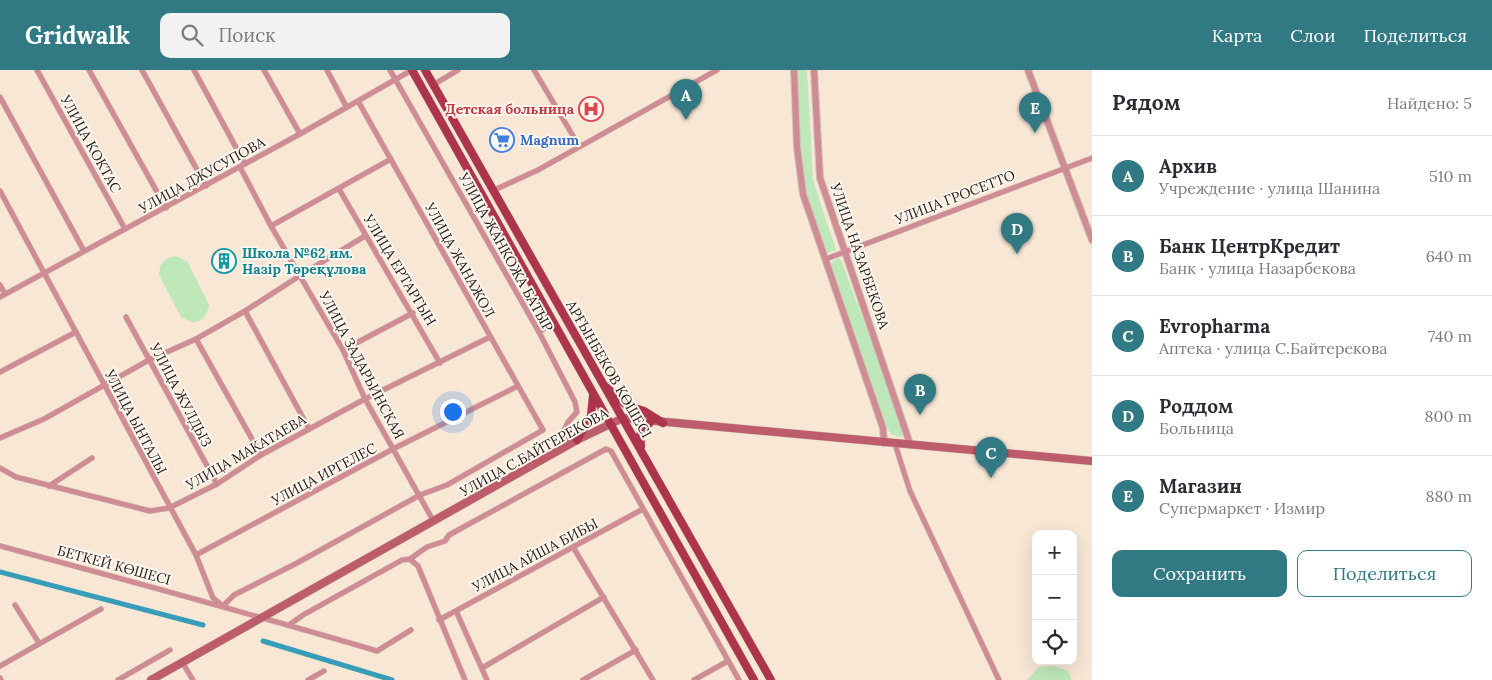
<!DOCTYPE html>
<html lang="ru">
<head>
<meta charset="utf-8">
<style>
	body { margin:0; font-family:Lora,serif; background:#f2f2f3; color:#2b2b33 }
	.controls { position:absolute; right:15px; bottom:15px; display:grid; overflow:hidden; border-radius:10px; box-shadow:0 5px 20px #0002 }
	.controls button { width:45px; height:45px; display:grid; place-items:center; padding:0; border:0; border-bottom:1px solid #e1e1e2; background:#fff; color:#2b2b33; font:25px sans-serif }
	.you { position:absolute; left:452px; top:341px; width:18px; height:18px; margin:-12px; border:4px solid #fff; border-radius:50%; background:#1a73e8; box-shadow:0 0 0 8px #1a73e833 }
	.badge { display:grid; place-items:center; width:32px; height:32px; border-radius:50%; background:#327a83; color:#fff; font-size:16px; font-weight:700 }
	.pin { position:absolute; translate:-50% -41px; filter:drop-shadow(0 1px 2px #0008) }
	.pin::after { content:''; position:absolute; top:26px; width:18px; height:15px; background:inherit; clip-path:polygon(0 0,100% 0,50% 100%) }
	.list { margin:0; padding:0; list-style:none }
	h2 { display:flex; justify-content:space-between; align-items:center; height:65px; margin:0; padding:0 20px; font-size:21px }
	h2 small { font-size:16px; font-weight:400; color:#7c7c81 }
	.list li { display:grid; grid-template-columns:32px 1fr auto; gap:15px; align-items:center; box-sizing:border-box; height:80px; padding:0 20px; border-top:1px solid #e1e1e2 }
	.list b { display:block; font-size:19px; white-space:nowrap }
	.list p { margin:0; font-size:16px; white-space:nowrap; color:#7c7c81 }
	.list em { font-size:16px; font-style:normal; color:#7c7c81 }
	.actions { display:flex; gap:10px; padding:15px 20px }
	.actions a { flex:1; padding:11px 0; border:1px solid #327a83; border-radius:10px; text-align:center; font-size:18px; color:#327a83 }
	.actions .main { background:#327a83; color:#fff }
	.icon { flex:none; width:28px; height:28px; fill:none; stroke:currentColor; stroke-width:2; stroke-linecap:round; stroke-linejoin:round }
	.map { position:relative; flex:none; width:1092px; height:610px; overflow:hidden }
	header { display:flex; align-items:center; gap:30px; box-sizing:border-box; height:70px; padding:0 25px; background:#327a83; color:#fff }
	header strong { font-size:24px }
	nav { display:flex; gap:28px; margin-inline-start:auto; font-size:18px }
	.search { width:350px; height:45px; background:#f2f2f3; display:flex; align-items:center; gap:12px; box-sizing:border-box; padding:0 18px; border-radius:10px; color:#7c7c81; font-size:19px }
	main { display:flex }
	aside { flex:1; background:#fff }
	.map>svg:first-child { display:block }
</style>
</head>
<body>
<header>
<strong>Gridwalk</strong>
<div class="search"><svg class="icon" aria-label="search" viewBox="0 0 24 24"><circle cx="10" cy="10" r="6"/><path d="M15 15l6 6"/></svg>Поиск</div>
<nav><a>Карта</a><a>Слои</a><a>Поделиться</a></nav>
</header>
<main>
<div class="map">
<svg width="1092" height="610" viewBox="0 0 1092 610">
	<rect width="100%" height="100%" fill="#f8e7d5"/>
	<!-- green -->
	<g fill="#bfe8ba">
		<polygon points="795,0 807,0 813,110 836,180 825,184 798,112"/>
		<path d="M175 186 187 191 209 235C207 245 204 250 193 253L181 247 159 205 160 196 166 189Z"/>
		<polygon points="838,188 841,190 905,361 901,367 892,365 888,360 828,195"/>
		<polygon points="1055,596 1068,601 1072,610 1027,610 1039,597"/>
	</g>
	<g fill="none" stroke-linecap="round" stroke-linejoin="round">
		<!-- canal -->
		<g stroke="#379db8" stroke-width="5">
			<polyline points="0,502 203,555"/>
			<polyline points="263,571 392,610"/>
		</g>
		<defs>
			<g id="minor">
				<polyline points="37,0 125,159"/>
				<polyline points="89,0 166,138"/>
				<polyline points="142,0 206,116"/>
				<polyline points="194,0 245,94"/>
				<polyline points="264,0 300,64"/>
				<polyline points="327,0 346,36"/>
				<polyline points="390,0 539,262 575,332 577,342 568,352 562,364 569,375"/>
				<polyline points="534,0 579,76"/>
				<polyline points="433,15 458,0"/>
				<polyline points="0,27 84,181"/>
				<polyline points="240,97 271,156 343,280 365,329 434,452"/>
				<polyline points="339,119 440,293"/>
				<polyline points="0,121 196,485 213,528 223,536"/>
				<polyline points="492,121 538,100 717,0"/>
				<polyline points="271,156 391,89"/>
				<polyline points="826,189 1092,88"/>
				<polyline points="0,215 5,224"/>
				<polyline points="0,227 300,64 412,0"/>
				<polyline points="245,241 309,359"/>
				<polyline points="126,247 217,414"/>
				<polyline points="539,262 553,253"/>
				<polyline points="196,269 261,385"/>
				<polyline points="343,280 413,243"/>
				<polyline points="0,302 76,262"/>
				<polyline points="0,368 44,349 149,290 196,269 245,241 301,205 365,166"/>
				<polyline points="895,374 910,421 999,610"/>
				<polyline points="0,398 16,407 150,441 169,438 217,414 261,385 365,329 490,267"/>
				<polyline points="49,416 92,388"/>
				<path d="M0 476C126 510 252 544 377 581L411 560"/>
				<polyline points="573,477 653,610"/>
				<polyline points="196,485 393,379 518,316"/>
				<polyline points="410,489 427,477 445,471 449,465 606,379 611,381 739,610"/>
				<polyline points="15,535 39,573"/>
				<polyline points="223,536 234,525 297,493 420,425 447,415 543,360 358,31"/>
				<polyline points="456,541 487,610"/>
				<polyline points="439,550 643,439"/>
				<polyline points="289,555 303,545 402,490 410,489 418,496 465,610"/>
				<polyline points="182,592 193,610"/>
				<polyline points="0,596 101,539"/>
				<polyline points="482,598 604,527"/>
				<polyline points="0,608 1,610"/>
				<polyline points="118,610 170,580"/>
				<polyline points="308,610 324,601"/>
				<polyline points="583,610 636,580"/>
				<polyline points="694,610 728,591"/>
			</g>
			<g id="tertiary">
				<polyline points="794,0 797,77 803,124 883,358 884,373"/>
				<polyline points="814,0 820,108 910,374"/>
				<polyline points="1028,0 1092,170"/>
			</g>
			<polyline id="secondary" points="151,610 577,370 623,348 1092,391"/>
			<g id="primary">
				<polyline points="412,0 754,610"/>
				<polyline points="425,0 771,610"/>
				<polyline points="606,317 626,335 644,341 663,353"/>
				<polyline points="577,370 591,346 593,326"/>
				<polyline points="641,376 640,365 651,351"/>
			</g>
		</defs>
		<!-- minor casing -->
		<use href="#minor" stroke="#d1c2b3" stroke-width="6"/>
		<!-- tertiary casing -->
		<use href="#tertiary" stroke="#d1c2b3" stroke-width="8"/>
		<!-- secondary casing -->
		<use href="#secondary" stroke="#d1c2b3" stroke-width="9"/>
		<!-- primary casing -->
		<use href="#primary" stroke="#d1c2b3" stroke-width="9"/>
		<!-- minor -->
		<use href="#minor" stroke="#d08c94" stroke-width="5"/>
		<!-- tertiary -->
		<use href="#tertiary" stroke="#d08c94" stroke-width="6"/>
		<!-- secondary -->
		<use href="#secondary" stroke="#bd5c6a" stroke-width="8"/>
		<!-- primary -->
		<use href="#primary" stroke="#ad344d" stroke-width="8"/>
	</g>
	<!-- icons -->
	<defs>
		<symbol id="hospital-ring" viewBox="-11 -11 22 22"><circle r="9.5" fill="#fdf6ef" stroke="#e0444e" stroke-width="1.5"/><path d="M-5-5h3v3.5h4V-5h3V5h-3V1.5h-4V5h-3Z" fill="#e0444e"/></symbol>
		<symbol id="supermarket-ring" viewBox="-11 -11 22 22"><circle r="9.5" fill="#fdf6ef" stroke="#3f7fe0" stroke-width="1.5"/><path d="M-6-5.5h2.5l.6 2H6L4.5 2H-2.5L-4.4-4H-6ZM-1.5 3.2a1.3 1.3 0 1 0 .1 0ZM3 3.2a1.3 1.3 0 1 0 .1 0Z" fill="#3f7fe0"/></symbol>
		<symbol id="building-ring" viewBox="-11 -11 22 22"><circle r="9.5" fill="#fdf6ef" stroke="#0f9aa8" stroke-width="1.5"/><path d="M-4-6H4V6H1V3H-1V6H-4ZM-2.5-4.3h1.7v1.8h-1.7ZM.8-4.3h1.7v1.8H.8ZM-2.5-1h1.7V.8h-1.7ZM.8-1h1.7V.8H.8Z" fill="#0f9aa8"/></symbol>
	</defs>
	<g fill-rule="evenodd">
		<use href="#hospital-ring" x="577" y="25" width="28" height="28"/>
		<use href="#supermarket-ring" x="488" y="56" width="28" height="28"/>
		<use href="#building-ring" x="210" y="177" width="28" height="28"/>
	</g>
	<g text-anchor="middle" stroke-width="4" stroke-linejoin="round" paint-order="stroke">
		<!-- health labels -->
		<g font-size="14" font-weight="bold" fill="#be3a42" stroke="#fdf6ef" text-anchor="end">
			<text x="574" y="44">Детская больница</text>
		</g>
		<!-- shop labels -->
		<g font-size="14" font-weight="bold" fill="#366cbe" stroke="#fdf6ef" text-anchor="start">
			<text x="520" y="75">Magnum</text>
		</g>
		<!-- street labels -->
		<g font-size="14" fill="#221c16" stroke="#fdf6ef">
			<text transform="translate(91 74) rotate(61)" y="5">УЛИЦА КОКТАС</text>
			<text transform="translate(202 105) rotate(-29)" y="5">УЛИЦА ДЖУСУПОВА</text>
			<text transform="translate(955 127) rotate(-21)" y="5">УЛИЦА ГРОСЕТТО</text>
			<text transform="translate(506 182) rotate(61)" y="5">УЛИЦА ЖАНКОЖА БАТЫР</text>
			<text transform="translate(860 186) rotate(71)" y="5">УЛИЦА НАЗАРБЕКОВА</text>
			<text transform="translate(460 190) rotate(61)" y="5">УЛИЦА ЖАНАЖОЛ</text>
			<text transform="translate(400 200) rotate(59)" y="5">УЛИЦА ЕРТАРГЫН</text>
			<text transform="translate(362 295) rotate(62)" y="5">УЛИЦА ЗАДАРЬИНСКАЯ</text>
			<text transform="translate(609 299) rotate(60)" y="5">АРҒЫНБЕКОВ КӨШЕСІ</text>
			<text transform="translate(181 325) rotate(62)" y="5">УЛИЦА ЖУЛДЫЗ</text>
			<text transform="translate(136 352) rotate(62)" y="5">УЛИЦА ЫНТАЛЫ</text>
			<text transform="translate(246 382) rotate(-30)" y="5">УЛИЦА МАКАТАЕВА</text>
			<text transform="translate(534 382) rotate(-29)" y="5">УЛИЦА С.БАЙТЕРЕКОВА</text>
			<text transform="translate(324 404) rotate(-28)" y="5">УЛИЦА ИРГЕЛЕС</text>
			<text transform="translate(535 485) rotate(-28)" y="5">УЛИЦА АЙША БИБЫ</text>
			<text transform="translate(114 495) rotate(15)" y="5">БЕТКЕЙ КӨШЕСІ</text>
		</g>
		<!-- culture labels -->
		<g font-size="14" font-weight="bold" fill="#0d838f" stroke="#fdf6ef" text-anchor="start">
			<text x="242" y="188">Школа №62 им.<tspan x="242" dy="16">Назір Төреқұлова</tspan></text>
		</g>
	</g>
</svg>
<div class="controls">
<button>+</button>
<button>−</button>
<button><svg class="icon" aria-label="locate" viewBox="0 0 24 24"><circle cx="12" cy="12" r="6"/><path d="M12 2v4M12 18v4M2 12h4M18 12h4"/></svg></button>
</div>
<div class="you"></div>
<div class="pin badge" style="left:686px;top:50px">A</div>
<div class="pin badge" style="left:920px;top:345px">B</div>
<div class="pin badge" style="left:991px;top:408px">C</div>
<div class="pin badge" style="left:1017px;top:184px">D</div>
<div class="pin badge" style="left:1035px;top:63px">E</div>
</div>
<aside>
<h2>Рядом<small>Найдено: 5</small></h2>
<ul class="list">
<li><span class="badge">A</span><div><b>Архив</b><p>Учреждение · улица Шанина</p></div><em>510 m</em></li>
<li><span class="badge">B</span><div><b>Банк ЦентрКредит</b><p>Банк · улица Назарбекова</p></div><em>640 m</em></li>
<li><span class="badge">C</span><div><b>Evropharma</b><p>Аптека · улица С.Байтерекова</p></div><em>740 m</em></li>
<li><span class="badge">D</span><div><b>Роддом</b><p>Больница</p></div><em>800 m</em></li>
<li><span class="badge">E</span><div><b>Магазин</b><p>Супермаркет · Измир</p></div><em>880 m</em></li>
</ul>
<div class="actions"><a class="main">Сохранить</a><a>Поделиться</a></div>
</aside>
</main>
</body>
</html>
